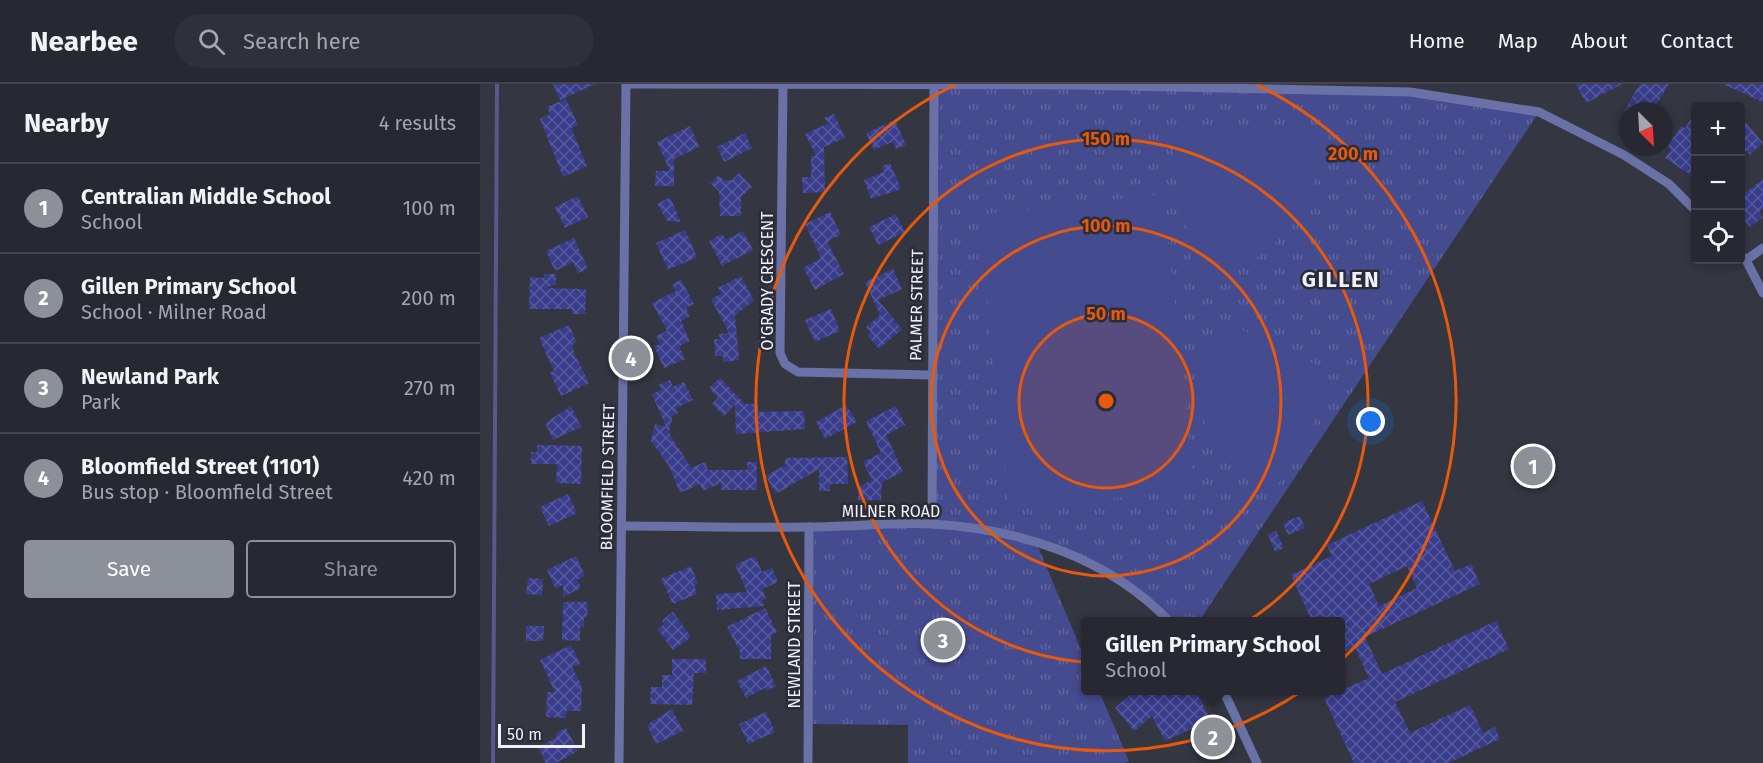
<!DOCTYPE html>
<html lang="en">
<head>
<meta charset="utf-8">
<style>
	body { margin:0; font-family:"Fira Sans",sans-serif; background:#2f303a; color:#f1f3f6 }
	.controls { position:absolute; right:18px; top:18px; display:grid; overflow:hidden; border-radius:6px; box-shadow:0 3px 9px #0003 }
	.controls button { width:54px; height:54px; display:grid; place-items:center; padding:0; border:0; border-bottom:2px solid #43444d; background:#272832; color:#f1f3f6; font:30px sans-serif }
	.compass { position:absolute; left:1139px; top:18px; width:54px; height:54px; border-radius:50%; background:#272832; box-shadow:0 3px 9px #0003; rotate:156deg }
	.scale { position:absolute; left:18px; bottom:15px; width:87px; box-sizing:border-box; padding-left:6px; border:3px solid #eff0f8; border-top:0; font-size:16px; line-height:21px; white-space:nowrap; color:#eff0f8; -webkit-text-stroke:4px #2a2c37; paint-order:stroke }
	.you { position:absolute; left:891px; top:338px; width:21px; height:21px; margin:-15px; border:4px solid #fff; border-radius:50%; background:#1a73e8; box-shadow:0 0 0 9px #1a73e833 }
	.badge { display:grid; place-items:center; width:39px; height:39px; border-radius:50%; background:#8c9099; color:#fff; font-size:20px; font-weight:700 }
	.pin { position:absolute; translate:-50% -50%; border:3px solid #fff; box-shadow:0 2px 6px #0006 }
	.popup { position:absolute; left:601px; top:533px; width:264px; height:78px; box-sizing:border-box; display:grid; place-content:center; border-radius:6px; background:#272832; filter:drop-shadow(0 2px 4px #0005); font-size:20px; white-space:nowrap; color:#a4a6ac }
	.popup b { font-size:22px; color:#f1f3f6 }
	.popup::after { content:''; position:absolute; left:50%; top:100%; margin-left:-12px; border:12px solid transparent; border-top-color:#272832 }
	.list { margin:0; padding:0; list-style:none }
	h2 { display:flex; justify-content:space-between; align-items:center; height:78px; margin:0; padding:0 24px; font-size:26px }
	h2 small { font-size:20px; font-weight:400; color:#a4a6ac }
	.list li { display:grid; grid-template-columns:39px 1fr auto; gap:18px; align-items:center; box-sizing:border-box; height:90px; padding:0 24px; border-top:2px solid #43444d }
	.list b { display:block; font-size:22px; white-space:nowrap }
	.list p { margin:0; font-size:20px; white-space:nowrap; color:#a4a6ac }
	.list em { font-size:20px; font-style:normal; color:#a4a6ac }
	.actions { display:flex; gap:12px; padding:18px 24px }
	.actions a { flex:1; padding:14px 0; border:2px solid #8c9099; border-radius:6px; text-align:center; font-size:21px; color:#8c9099 }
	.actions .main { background:#8c9099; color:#fff }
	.icon { flex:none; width:33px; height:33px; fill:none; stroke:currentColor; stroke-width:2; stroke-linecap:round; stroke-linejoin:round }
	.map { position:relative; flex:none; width:1283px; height:679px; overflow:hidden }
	header { display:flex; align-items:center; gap:36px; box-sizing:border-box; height:84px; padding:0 30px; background:#272832; border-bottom:2px solid #43444d }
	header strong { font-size:28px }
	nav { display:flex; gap:33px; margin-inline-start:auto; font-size:21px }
	.search { width:420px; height:54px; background:#2f303a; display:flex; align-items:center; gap:15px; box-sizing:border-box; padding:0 21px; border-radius:33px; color:#a4a6ac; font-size:22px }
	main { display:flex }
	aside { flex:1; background:#272832 }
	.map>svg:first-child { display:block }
</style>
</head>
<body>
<header>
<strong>Nearbee</strong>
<div class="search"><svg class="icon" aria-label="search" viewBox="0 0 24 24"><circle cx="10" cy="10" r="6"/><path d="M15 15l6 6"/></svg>Search here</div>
<nav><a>Home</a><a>Map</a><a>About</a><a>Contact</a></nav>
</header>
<main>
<aside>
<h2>Nearby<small>4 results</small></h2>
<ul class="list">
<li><span class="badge">1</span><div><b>Centralian Middle School</b><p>School</p></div><em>100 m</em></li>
<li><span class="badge">2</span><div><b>Gillen Primary School</b><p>School · Milner Road</p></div><em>200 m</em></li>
<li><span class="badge">3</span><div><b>Newland Park</b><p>Park</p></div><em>270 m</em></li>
<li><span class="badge">4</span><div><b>Bloomfield Street (1101)</b><p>Bus stop · Bloomfield Street</p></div><em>420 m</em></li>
</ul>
<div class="actions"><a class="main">Save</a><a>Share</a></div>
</aside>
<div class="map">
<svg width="1283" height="679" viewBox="0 0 1283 679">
	<defs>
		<pattern id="park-tufts" width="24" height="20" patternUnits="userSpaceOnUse" patternTransform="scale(1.5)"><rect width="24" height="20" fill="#454b8f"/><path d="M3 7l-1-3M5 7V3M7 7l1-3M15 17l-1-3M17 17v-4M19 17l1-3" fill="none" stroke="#6065a0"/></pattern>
		<pattern id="building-cross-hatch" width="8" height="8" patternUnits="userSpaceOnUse" patternTransform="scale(1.5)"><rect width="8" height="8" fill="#3a3d8c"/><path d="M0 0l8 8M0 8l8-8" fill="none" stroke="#57599d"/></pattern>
	</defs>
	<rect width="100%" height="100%" fill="#343642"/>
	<!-- park -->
	<polygon fill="url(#park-tufts)" points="454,2 930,8 1059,28 719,537 690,537 649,502 556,458 605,575 606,606 619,607 649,677 644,679 428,679 428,641 328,640 329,443 451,440"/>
	<!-- garden -->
	<g fill="#454b8f">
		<path d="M712 46 843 48C841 126 790 182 716 201L692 62Z"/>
		<polygon points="683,110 715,405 530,426 498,131"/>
		<path d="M744 237 845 285 851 308 793 409C776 405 767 395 755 383 723 352 709 314 725 269 729 258 738 247 744 237Z"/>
	</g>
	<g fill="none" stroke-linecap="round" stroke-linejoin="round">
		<!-- stream -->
		<polyline stroke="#5b568e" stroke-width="4" points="13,679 17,0"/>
	</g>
	<!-- building -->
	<g fill="url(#building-cross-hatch)" fill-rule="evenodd">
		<polygon points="73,0 115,0 80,16"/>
		<polygon points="1096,0 1142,0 1106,19"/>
		<polygon points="1160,0 1189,0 1175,23 1170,21 1166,27 1144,27"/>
		<polygon points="1243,0 1283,0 1283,18"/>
		<polygon points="86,15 98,41 91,44 107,82 83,93 60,35 70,30 67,23"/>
		<polygon points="1215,28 1215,94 1185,74 1191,65 1188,63 1196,50 1201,42 1205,44"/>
		<polygon points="354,30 365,54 344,63 345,108 323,109 322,93 331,93 331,72 336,72 325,50 349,39 344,34"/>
		<polygon points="1260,31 1283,59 1270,71 1267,66 1260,72"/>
		<polygon points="415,36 426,61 416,65 412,58 394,66 386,49"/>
		<polygon points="210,42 219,63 194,75 194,102 175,102 176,87 190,87 177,58"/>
		<polygon points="265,49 272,64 244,78 237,63"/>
		<polygon points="410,79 421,105 391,115 384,96 404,88 402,82"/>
		<polygon points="259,89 272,103 261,113 261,132 240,132 239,107 231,100 238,91 244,96 252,96"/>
		<polygon points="1283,95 1283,125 1279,128 1283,133 1270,143 1260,131 1260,113"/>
		<polygon points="98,112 108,133 85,144 75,123"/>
		<polygon points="190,113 201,138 187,137 177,120"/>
		<polygon points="350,128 361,151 348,157 349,161 364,190 335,206 323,184 341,174 325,140"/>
		<polygon points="416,130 425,148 398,161 389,143"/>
		<polygon points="205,146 217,173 188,186 176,159"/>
		<polygon points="263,147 273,166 242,182 229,157 242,150 246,156"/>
		<polygon points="94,154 108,185 98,189 93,178 75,187 66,167"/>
		<polygon points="413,185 422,205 398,216 422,245 399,265 387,251 391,248 386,243 400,231 385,198"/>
		<polygon points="64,190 76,190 76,200 66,204 106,205 105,230 92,230 92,225 49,225 50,193 64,194"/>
		<polygon points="261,192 274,217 255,231 259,276 243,278 243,272 235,272 234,255 240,255 239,250 249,249 231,215 242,209 238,204"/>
		<polygon points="201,196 214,220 206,224 210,232 201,237 210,257 199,262 205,275 184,284 174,262 180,260 176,252 187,247 172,219 196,207 192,200"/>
		<polygon points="351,225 360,247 335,258 325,236"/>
		<polygon points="89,241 97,259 92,261 94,269 109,299 81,312 70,289 74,287 59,254"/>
		<polygon points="240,294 265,320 278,320 278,328 324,327 325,345 256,350 255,320 244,332 232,320 238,314 229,304"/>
		<polygon points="190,296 193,303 204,298 213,316 196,324 198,329 193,331 189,349 211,384 225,378 228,386 267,386 267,378 277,378 277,406 241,406 241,399 223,407 220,400 200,409 189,382 171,357 175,340 186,343 172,310 181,306 179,301"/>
		<polygon points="366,321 377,338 345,355 336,338"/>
		<polygon points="91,322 101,343 73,356 65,339"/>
		<polygon points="416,322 425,341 406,351 423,388 402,398 401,416 378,416 378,403 392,396 383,378 401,369 386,337"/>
		<polygon points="57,361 102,362 101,400 76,399 77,380 51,380 51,368 57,368"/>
		<polygon points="367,373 368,400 350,400 350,407 339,407 339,385 296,410 286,392 305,381 305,374"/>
		<polygon points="88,410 97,429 69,442 60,423"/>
		<path d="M942 417 975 487 991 480 1000 500 885 553 902 590 1016 537 1029 565 915 618 930 649 990 621 1003 649 1015 643 1020 655 968 679H874L844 614 889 594 875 563 861 569V537H832L811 491 852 472 847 461ZM927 482 937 504 899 522 889 500Z"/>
		<polygon points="820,432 825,444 808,451 803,439"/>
		<polygon points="796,447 804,464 795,468 788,450"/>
		<polygon points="96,472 105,492 97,496 101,504 83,513 83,501 76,505 67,486"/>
		<polygon points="275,472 282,488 292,484 298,498 282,505 286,515 282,516 284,522 237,526 236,510 267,508 255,481"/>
		<polygon points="211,482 218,500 214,502 217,510 193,520 181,495"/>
		<polygon points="48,494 63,495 62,511 46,510"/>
		<polygon points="83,518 108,518 107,533 104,533 104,543 100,543 100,557 82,556"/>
		<polygon points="285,524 297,548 291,552 291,575 260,575 260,568 247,543"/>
		<polygon points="193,528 211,553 193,566 177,545 184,540 182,536"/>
		<polygon points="46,542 64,542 63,557 46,557"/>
		<polygon points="91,561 100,580 92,583 102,602 101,627 87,627 86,634 66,633 67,608 75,608 60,576"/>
		<polygon points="192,575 226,575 226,589 214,589 212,621 170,620 171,603 182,603 182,591 192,591"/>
		<polygon points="286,582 296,602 287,607 285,604 266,614 257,597"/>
		<polygon points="656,606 715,606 731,636 685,657 672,632 654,647 635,624"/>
		<polygon points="192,625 203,647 176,660 167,641"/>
		<polygon points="286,628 295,648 268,660 259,640"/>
		<polygon points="86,644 98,667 76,679 66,679 58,663 77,653 76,649"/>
	</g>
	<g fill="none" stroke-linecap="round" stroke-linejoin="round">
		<!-- minor -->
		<g stroke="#6971a7" stroke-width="9">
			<polyline points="146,0 595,1 930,8 1059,28 1144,71 1189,100 1216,127"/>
			<polyline points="303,1 300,269 305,280 318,288 450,291"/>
			<polyline points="1260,171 1266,176 1283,209"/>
			<polyline points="1266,176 1283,164"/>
			<polyline points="452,440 454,2"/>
			<path d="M142 442C205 442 267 444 329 443 370 443 411 438 452 440 540 445 628 473 690 538"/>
			<polyline points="743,606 777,679"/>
			<polyline points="139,679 146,0"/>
			<polyline points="328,679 329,443"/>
		</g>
	</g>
	<!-- distance rings -->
	<circle cx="626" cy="317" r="87" fill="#e8590c" fill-opacity=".12"/>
	<g fill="none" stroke="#e8590c" stroke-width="3">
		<circle cx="626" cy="317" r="87"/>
		<circle cx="626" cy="317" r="175"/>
		<circle cx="626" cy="317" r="262"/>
		<path d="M777 1A350 350 0 1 1 475 1"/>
	</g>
	<g text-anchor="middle" stroke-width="5" stroke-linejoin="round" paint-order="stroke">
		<!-- street labels -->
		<g font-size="16" fill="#eff0f8" stroke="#2a2c37">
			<text transform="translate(287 197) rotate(-90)" y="6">O'GRADY CRESCENT</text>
			<text transform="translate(436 221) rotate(-89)" y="6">PALMER STREET</text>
			<text transform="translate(127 393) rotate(-89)" y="6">BLOOMFIELD STREET</text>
			<text x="411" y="433">MILNER ROAD</text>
			<text transform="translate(314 561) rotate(-90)" y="6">NEWLAND STREET</text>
		</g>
		<!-- district labels -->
		<g font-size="22" font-weight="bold" letter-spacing="1.5" fill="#eff0f8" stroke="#2a2c37">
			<text x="861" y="203">GILLEN</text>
		</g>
	</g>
	<circle cx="626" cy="317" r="9" fill="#e8590c" stroke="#2a2c37" stroke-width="3"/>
	<g font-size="18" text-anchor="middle" font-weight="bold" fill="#e8590c" stroke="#2a2c37" stroke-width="5" stroke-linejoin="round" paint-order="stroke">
		<text x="626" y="61">150 m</text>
		<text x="873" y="76">200 m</text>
		<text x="626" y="148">100 m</text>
		<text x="626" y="236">50 m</text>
	</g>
</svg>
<div class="controls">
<button>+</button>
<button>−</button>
<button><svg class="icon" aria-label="locate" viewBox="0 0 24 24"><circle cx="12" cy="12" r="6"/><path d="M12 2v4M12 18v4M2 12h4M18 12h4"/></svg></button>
</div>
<svg class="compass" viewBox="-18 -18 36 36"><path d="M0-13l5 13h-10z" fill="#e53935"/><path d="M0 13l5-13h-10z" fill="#a4a6ac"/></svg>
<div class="scale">50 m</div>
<div class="you"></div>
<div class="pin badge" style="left:1053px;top:382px">1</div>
<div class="pin badge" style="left:733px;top:653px">2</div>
<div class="popup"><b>Gillen Primary School</b>School</div>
<div class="pin badge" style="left:463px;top:556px">3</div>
<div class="pin badge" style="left:151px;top:274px">4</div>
</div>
</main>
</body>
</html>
